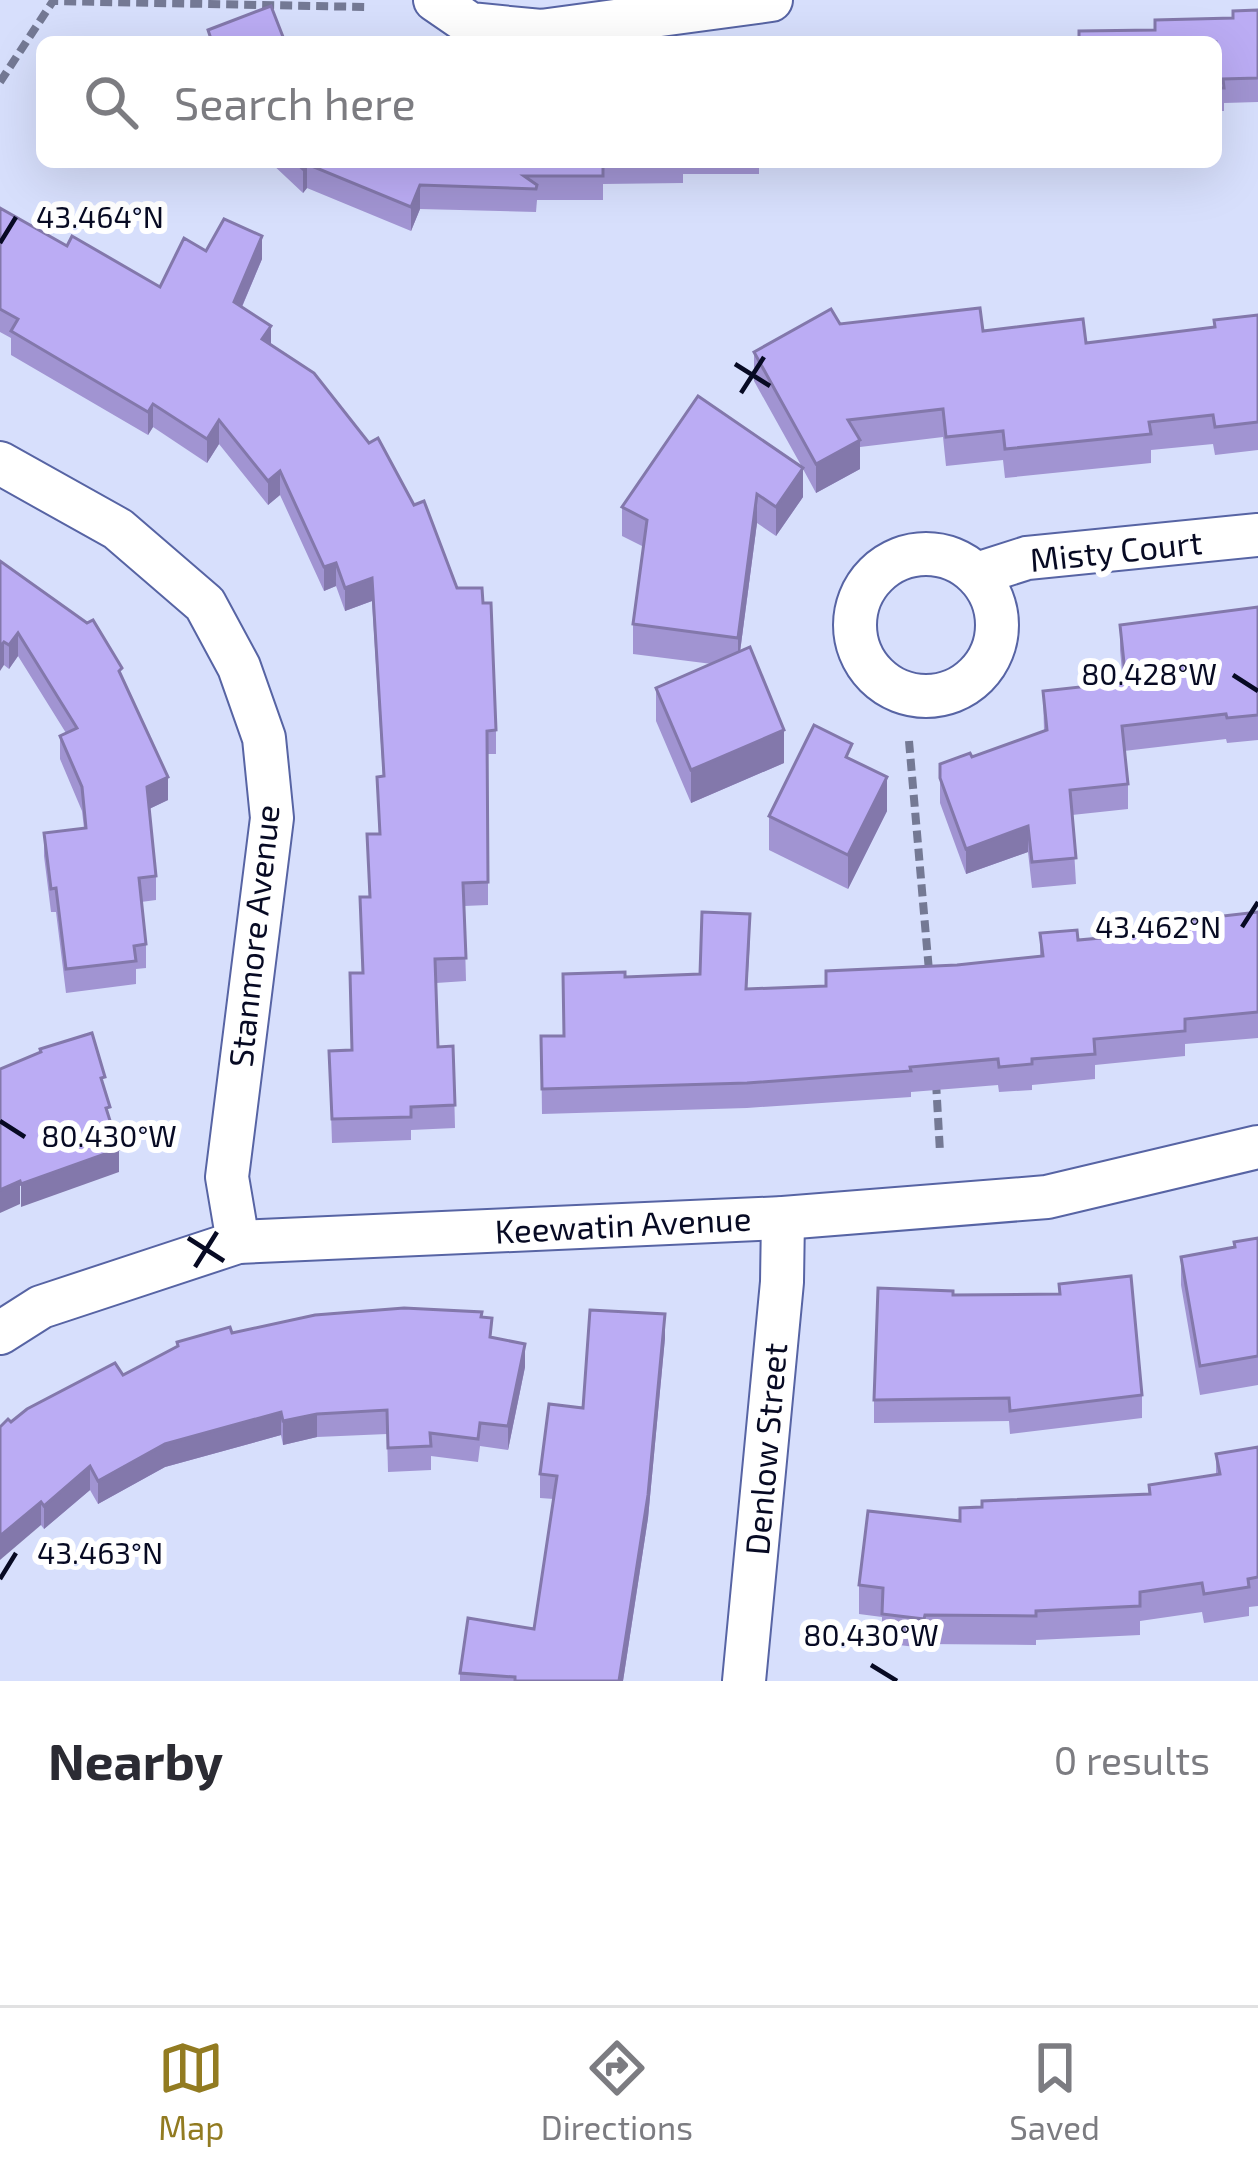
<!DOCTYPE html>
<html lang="en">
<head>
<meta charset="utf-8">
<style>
	body { margin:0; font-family:"Exo 2",sans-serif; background:#f2f2f3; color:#2b2b33 }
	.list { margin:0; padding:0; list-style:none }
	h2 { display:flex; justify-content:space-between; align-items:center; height:156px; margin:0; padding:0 48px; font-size:51px }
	h2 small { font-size:39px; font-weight:400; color:#7c7c81 }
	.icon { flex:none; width:66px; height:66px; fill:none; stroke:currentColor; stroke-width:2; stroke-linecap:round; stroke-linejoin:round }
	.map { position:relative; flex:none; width:1258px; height:1681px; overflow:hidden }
	.search { position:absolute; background:#fff; box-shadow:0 12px 48px #0002; left:36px; right:36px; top:36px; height:132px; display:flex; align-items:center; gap:30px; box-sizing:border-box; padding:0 42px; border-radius:18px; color:#7c7c81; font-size:45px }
	.sheet { height:324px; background:#fff }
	nav { display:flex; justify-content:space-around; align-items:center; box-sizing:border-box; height:168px; border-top:3px solid #e1e1e2; background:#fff; font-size:33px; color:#7c7c81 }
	nav a { display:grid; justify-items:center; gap:6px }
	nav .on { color:#927b21 }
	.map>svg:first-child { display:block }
</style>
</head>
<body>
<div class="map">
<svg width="1258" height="1681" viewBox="0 0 1258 1681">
	<rect width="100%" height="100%" fill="#d7dffc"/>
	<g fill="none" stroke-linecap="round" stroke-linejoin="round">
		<defs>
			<g id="minor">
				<polyline points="435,0 470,24 541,31 771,0"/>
				<polyline points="0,463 118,529 205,604 239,667 264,738 272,818 227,1177 238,1242"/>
				<circle cx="926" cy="625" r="71"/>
				<polyline points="977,574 1027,558 1258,535"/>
				<polyline points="0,1333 41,1307 238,1242 783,1218 1047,1197 1258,1147"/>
				<polyline points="744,1681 782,1282 783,1218"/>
			</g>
		</defs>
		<!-- minor casing -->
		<use href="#minor" stroke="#5764a4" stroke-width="46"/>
		<!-- path -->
		<g stroke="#747994" stroke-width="8" stroke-dasharray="12 6" stroke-linecap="butt">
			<polyline points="0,82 53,1 366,7"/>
			<polyline points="909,741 929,971"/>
			<polyline points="936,1082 940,1152"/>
		</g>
		<!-- minor -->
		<use href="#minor" stroke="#fff" stroke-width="42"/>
	</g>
	<!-- wall -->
	<g fill="#a194d2">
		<polygon points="1258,10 1258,102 1224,103 1224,111 1216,111 1216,42 1079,40 1233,18"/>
		<polygon points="270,162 839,162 839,163 759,164 759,174 683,174 683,183 603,184 603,200 537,200 536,212 420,209 411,231 307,188 303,193"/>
		<polygon points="0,208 67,246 160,287 206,251 262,259 242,307 457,588 483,603 496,730 496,754 488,754 488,905 464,906 466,981 436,983 438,1047 453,1046 455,1128 411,1130 411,1140 332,1143 329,1051 352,1050 362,973 360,897 369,897 367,834 379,834 377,777 383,777 372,601 345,611 336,586 324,591 280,495 268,505 219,444 207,463 153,427 148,435 11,355 11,338 0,332"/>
		<polygon points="1258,315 1258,450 1215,455 1213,444 1151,450 1151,463 1005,478 1003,460 946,466 943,437 860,447 860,469 816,493 803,469 803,497 776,536 757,523 740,652 784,763 691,803 656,721 656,688 712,664 633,654 633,624 644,547 622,536 622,507 802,467 754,381 754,352 840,324 983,331 1086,343 1214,327"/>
		<polygon points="0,561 122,677 168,800 149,809 156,876 156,900 141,902 146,944 146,968 136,969 136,984 66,993 56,912 51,912 44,856 44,833 84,828 82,811 60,759 60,736 66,733 18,656 9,669 4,665"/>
		<polygon points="1258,607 1258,740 1227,743 1226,739 1124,751 1128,784 1128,809 1072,815 1076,884 1032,888 1028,852 966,874 940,803 940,764 972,757 1044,731 1043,691 1123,682 1120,650 1120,625"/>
		<polygon points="852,760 887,811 848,889 769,850 769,816"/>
		<polygon points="1258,912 1258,1038 1185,1044 1185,1056 1095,1065 1095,1079 1032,1085 1032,1090 999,1092 998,1085 911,1092 911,1097 747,1108 542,1114 541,1036 564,1036 625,977 700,974 750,940 747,989 826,986 957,965 1040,956 1040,933 1078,940 1179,931"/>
		<polygon points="1258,1238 1258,1385 1200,1395 1181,1285 1181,1257 1234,1247"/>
		<polygon points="953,1295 1142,1395 1142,1418 1010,1434 1009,1421 874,1423 874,1400"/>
		<polygon points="482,1317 492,1338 525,1367 508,1450 480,1446 478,1462 431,1456 431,1470 388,1472 387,1434 317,1437 283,1445 281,1435 165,1467 98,1504 90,1490 44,1529 41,1525 11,1422 123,1375 232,1333"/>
		<polygon points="665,1338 648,1518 623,1681 460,1681 460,1673 534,1629 554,1499 540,1498 540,1474 583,1408"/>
		<polygon points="1258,1447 1258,1606 1249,1607 1249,1616 1204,1623 1202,1612 1140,1621 1140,1635 1036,1640 1036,1645 925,1644 924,1648 882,1643 882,1617 859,1614 859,1585 960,1521 1149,1494 1149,1485 1216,1475 1216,1454"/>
	</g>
	<!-- shaded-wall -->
	<g fill="#8378ab">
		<polygon points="307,164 307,188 303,193 303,169"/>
		<polygon points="420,185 420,209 411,231 411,207"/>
		<polygon points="262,236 262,259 234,325 234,302"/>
		<polygon points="271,326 271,349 262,339"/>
		<polygon points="153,404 153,427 148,435 148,412"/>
		<polygon points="219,420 219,444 207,463 207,439"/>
		<polygon points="860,440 860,469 816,493 816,464"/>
		<polygon points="803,468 803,497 776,536 776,507"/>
		<polygon points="280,471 280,495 268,505 268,481"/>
		<polygon points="757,494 757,523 738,667 738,638"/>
		<polygon points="336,563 336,586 324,591 324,567"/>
		<polygon points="372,578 372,601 345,611 345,588"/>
		<polygon points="18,633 18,656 9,669 9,645"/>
		<polygon points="4,642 4,665 0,671 0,647"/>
		<polygon points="784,730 784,763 691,803 691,770"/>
		<polygon points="168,777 168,800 147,810 147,787"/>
		<polygon points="887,777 887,811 848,889 848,855"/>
		<polygon points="1028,826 1028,852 966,874 966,849"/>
		<polygon points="119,1149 119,1172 21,1207 21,1184"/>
		<polygon points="20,1181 20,1204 0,1213 0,1190"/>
		<polygon points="665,1314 665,1338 648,1518 623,1681 619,1681"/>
		<polygon points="525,1344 525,1367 508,1450 508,1426"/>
		<polygon points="281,1412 281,1435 165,1467 98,1504 98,1481 165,1444"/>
		<polygon points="317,1414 317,1437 283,1445 283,1421"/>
		<polygon points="90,1466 90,1490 44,1529 44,1506"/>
		<polygon points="41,1502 41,1525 0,1560 0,1536"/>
	</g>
	<!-- building -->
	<g fill="#bbacf4" stroke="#8378ab" stroke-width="3">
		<polygon points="271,6 285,42 212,42 208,30"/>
		<polygon points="1258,10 1258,78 1223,79 1224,88 1216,88 1216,42 1002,42 1079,40 1079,31 1155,30 1155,20 1233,18 1233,11"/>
		<polygon points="295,162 603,162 603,176 524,176 537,185 536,189 420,185 411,207 307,164 303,169"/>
		<polygon points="0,208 67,246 72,236 160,287 184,238 206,251 224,219 262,236 234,302 271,326 262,339 314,373 369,443 378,438 414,505 424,501 457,588 482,588 483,603 491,603 496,730 487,731 488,882 463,883 466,958 435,959 438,1047 453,1046 455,1105 411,1107 411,1117 332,1119 329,1051 352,1050 350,973 363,973 360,897 370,897 367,834 380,834 377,777 384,776 372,578 345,588 336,563 324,567 280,471 268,481 219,420 207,439 153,404 148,412 11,331 18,319 0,309"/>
		<polygon points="980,308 983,331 1083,319 1086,343 1215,327 1214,320 1258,315 1258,422 1215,427 1213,415 1149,422 1151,434 1005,449 1003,431 946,437 943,409 848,420 860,440 816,464 754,352 831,309 840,324"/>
		<polygon points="698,396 803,468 776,507 757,494 738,638 633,624 647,520 622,507"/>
		<polygon points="0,561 87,623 93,620 122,668 119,671 168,777 147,787 156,876 139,878 146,944 134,946 136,961 66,969 56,888 51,889 44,833 86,828 82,787 60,736 77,728 18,633 9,645 4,642 0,647"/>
		<polygon points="1258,607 1258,715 1227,718 1226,714 1122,726 1128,784 1070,790 1076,858 1032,862 1028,826 966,849 940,778 940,764 970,753 972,757 1047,730 1043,691 1126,682 1120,625"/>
		<polygon points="750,647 784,730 691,770 656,688"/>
		<polygon points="814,725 852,744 846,757 887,777 848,855 769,816"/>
		<polygon points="702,912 750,914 746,989 826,986 826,971 957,965 1043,956 1040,933 1077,930 1078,940 1179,931 1179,921 1258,912 1258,1012 1185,1019 1185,1031 1094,1039 1095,1054 1032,1059 1032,1064 999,1067 998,1059 910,1067 911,1071 747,1083 542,1089 541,1036 564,1036 563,974 625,972 625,977 700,974"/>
		<polygon points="92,1033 105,1077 101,1078 110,1107 106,1108 119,1149 21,1184 20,1181 0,1190 0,1069 41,1052 40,1049"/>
		<polygon points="1258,1238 1258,1356 1200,1366 1181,1257 1235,1247 1234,1242"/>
		<polygon points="1131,1276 1142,1395 1010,1411 1009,1398 874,1400 878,1288 953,1291 953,1295 1060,1294 1059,1284"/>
		<polygon points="404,1308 482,1312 481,1317 492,1318 490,1337 525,1344 508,1426 480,1423 478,1439 430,1433 431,1446 388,1448 387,1410 317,1414 283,1421 281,1412 165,1444 98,1481 90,1466 44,1506 41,1502 0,1536 0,1427 8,1419 11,1422 27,1409 115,1363 123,1375 178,1346 177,1342 230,1327 232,1333 315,1315"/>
		<polygon points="590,1310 665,1314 648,1495 619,1681 515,1681 515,1677 460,1673 468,1618 534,1629 557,1476 540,1474 549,1404 583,1408"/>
		<polygon points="1258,1447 1258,1577 1248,1579 1249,1587 1204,1594 1202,1583 1140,1592 1140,1606 1036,1611 1036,1616 925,1615 924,1619 882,1614 883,1588 859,1585 868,1511 960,1521 960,1508 982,1507 982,1501 1150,1494 1149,1485 1220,1474 1216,1454"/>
	</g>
	<!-- ticks -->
	<path fill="none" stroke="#070a23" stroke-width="4.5" d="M0 243 16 217M735 364 770 386M741 393 764 357M1233 675 1258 691M1242 927 1258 902M0 1121 25 1137M188 1238 224 1261M195 1267 217 1232M0 1579 16 1553M871 1665 897 1681"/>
	<g text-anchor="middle" stroke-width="12" stroke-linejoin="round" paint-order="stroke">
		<!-- street labels -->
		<g font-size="33" fill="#070a23" stroke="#fff">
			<text transform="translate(1116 551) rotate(-6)" y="12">Misty Court</text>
			<text transform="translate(254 936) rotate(-84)" y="12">Stanmore Avenue</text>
			<text transform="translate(623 1225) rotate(-3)" y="12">Keewatin Avenue</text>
			<text transform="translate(766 1449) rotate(-85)" y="12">Denlow Street</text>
		</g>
	</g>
	<g font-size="30" text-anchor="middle" fill="#070a23" stroke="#fff" stroke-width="12" stroke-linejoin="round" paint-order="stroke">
		<text x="100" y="228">43.464°N</text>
		<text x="1149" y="685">80.428°W</text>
		<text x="1158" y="938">43.462°N</text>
		<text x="109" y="1147">80.430°W</text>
		<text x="100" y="1564">43.463°N</text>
		<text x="871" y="1646">80.430°W</text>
	</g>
</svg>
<div class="search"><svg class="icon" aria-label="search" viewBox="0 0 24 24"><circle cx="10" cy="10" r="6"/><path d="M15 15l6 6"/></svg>Search here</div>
</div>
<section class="sheet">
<h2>Nearby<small>0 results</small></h2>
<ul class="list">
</ul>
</section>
<nav>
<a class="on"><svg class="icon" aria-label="map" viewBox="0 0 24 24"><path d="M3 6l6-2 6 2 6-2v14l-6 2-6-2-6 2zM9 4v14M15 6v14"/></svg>Map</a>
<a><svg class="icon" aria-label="directions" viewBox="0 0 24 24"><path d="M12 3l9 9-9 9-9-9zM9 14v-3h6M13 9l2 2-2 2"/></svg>Directions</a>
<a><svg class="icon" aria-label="saved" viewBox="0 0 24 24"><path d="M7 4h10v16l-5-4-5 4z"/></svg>Saved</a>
</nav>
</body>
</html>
